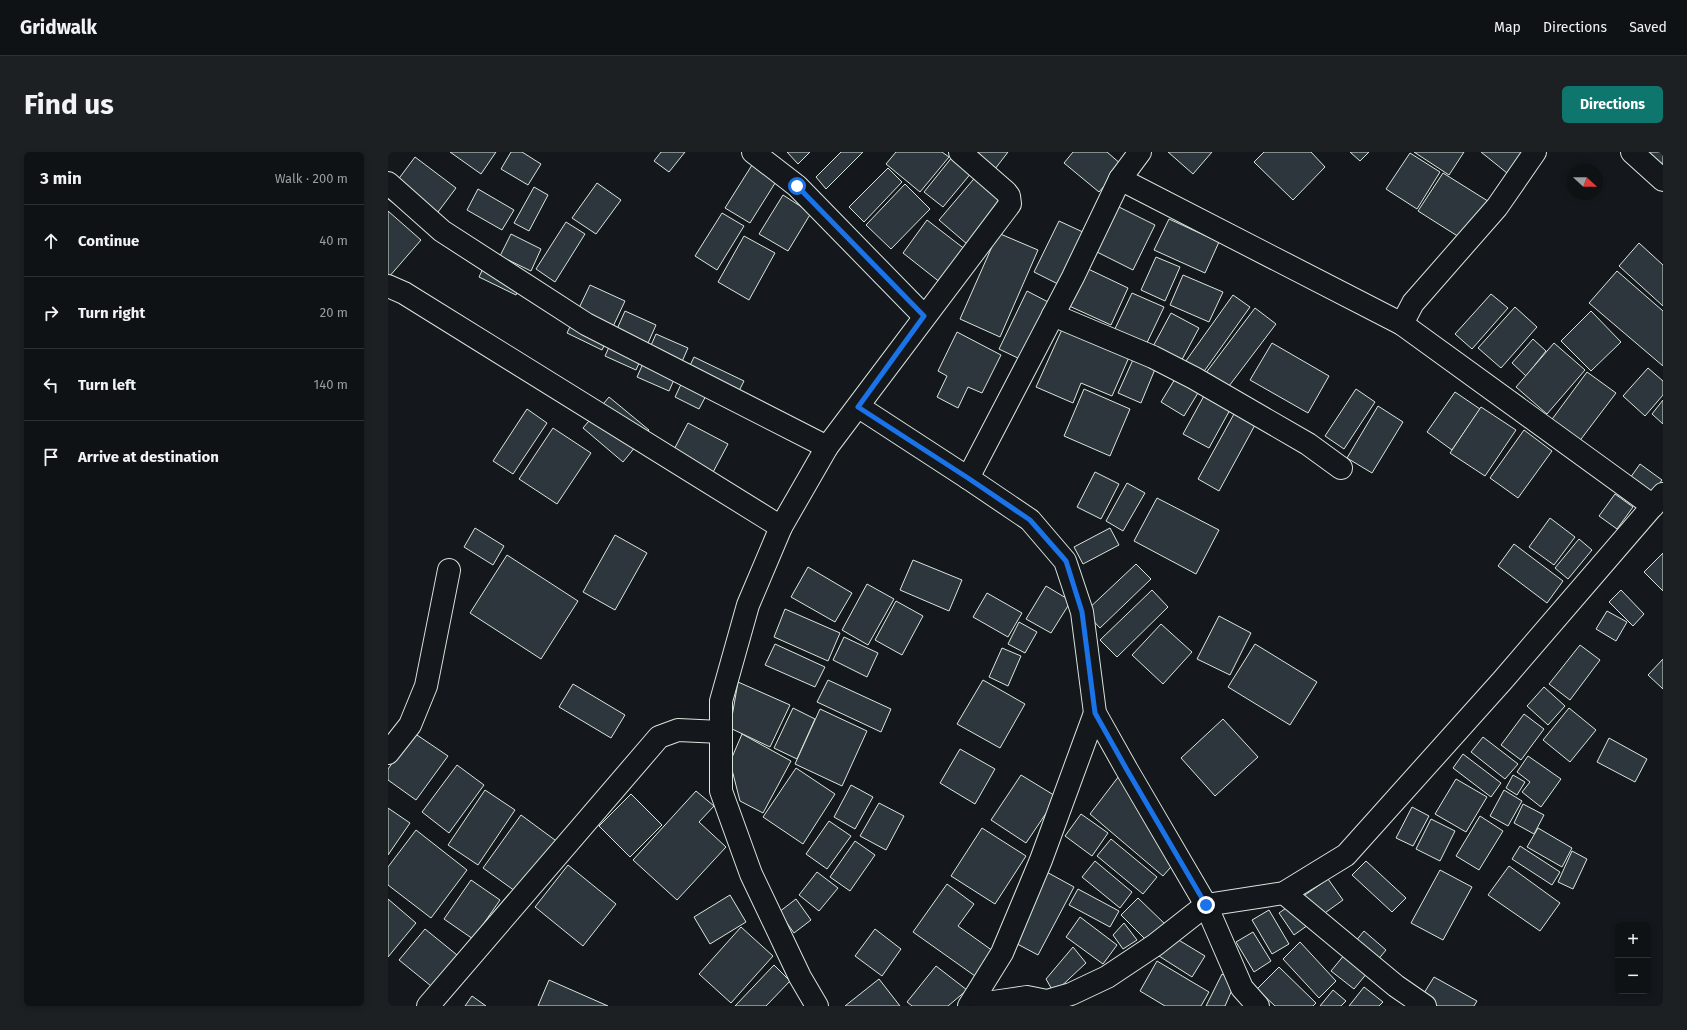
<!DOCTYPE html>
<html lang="en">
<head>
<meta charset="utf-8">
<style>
	body { margin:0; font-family:"Fira Sans",sans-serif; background:#1d2022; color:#f1f3f6 }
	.controls { position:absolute; right:12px; bottom:12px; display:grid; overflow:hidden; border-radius:6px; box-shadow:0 2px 6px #0003 }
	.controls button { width:36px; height:36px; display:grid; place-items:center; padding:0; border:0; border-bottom:1px solid #2f3234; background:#0f1215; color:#f1f3f6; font:20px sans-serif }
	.compass { position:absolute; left:1179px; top:12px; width:36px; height:36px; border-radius:50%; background:#0f1215; box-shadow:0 2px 6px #0003; rotate:111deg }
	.stop { position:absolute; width:12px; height:12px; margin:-9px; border:3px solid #1a73e8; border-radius:50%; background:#fff }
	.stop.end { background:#1a73e8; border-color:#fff; box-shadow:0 1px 4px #0008 }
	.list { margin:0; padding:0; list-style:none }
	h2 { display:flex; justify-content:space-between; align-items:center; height:52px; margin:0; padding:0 16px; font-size:17px }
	h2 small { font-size:13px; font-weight:400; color:#9b9ea0 }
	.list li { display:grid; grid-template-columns:26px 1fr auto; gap:12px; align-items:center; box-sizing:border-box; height:72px; padding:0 16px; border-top:1px solid #2f3234 }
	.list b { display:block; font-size:15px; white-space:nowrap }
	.list em { font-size:13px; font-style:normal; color:#9b9ea0 }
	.icon { flex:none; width:22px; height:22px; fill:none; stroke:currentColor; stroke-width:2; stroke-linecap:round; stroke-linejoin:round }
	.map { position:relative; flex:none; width:1275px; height:854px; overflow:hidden; border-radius:6px }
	header { display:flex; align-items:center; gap:24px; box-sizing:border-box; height:56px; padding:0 20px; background:#0f1215; border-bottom:1px solid #2f3234 }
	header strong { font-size:19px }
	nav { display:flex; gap:22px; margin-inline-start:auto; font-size:14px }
	.intro { display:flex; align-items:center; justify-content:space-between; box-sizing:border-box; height:96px; padding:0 24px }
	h1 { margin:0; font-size:28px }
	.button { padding:10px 18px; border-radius:6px; background:#0f766e; color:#fff; font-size:14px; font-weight:700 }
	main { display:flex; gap:24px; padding:0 24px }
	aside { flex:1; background:#0f1215; border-radius:6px; box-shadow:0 2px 6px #0003 }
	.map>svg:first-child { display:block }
</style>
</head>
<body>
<header>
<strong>Gridwalk</strong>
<nav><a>Map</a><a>Directions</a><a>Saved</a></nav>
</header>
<div class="intro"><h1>Find us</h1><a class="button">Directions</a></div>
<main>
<aside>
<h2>3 min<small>Walk · 200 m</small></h2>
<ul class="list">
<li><svg class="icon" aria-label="ahead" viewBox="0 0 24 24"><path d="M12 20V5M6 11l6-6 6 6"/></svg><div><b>Continue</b></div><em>40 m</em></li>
<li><svg class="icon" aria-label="right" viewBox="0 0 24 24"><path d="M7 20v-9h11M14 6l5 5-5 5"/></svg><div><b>Turn right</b></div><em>20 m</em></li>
<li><svg class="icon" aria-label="left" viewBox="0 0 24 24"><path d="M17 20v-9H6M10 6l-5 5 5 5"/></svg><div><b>Turn left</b></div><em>140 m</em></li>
<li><svg class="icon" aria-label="arrive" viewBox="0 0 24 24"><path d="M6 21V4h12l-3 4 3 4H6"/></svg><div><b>Arrive at destination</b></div></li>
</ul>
</aside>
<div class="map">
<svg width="1275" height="854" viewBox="0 0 1275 854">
	<rect width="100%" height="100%" fill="#14181c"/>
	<!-- building -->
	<g fill="#2c363c" stroke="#d8e6dc">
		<polygon points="62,0 108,0 93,22"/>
		<polygon points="123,0 134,0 153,12 140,33 113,17"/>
		<polygon points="273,0 297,0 281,20 266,9"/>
		<polygon points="399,0 422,0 410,12"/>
		<polygon points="453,0 475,0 438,37 428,25"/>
		<polygon points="508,0 554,0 561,5 532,40 498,12"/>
		<polygon points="584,0 620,0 607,17"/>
		<polygon points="685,0 719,0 734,13 711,40 676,11"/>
		<polygon points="780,0 824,0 805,22"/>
		<polygon points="876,0 923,0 937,15 905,48 866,10"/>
		<polygon points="962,0 981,0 972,9"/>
		<polygon points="1026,0 1076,0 1061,23"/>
		<polygon points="1093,0 1133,0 1135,1 1119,21"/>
		<polygon points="1256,0 1275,0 1275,15"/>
		<polygon points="1022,1 1052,20 1029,57 998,37"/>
		<polygon points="565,4 584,20 555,55 536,40"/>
		<polygon points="27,5 68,36 38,76 0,47 0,41"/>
		<polygon points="364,13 389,28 362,71 337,56"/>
		<polygon points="500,16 514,30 476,70 461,55"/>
		<polygon points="1055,21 1103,51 1079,90 1030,59"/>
		<polygon points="590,22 618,45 579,92 551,68"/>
		<polygon points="209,31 233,48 208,82 184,66"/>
		<polygon points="517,32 542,57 503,97 478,73"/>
		<polygon points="146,35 160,43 141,79 126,71"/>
		<polygon points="90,37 126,58 114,78 79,58"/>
		<polygon points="395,43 423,61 400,99 371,82"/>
		<polygon points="729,54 767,73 745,118 707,99"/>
		<polygon points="0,59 33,88 0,126"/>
		<polygon points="334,61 356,74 329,118 307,104"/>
		<polygon points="781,67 831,90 817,121 766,98"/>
		<polygon points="539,68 578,98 553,131 515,101"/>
		<polygon points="671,69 697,81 672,133 646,120"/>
		<polygon points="178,70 197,82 167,130 148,117"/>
		<polygon points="610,81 650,98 612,185 572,167"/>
		<polygon points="123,82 153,97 143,119 112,104"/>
		<polygon points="356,84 387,101 361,148 330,130"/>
		<polygon points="1251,91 1275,113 1275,154 1231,114"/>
		<polygon points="768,105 792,115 777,149 753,138"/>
		<polygon points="100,106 137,123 128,143 91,125"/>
		<polygon points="696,115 740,136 723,173 679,153"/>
		<polygon points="1229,119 1275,159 1275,214 1201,151"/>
		<polygon points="795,123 835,140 821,170 782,153"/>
		<polygon points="202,133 237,149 214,198 179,181"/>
		<polygon points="639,139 664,152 636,209 611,197"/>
		<polygon points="744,141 776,155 756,197 724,183"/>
		<polygon points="1103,142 1120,156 1084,197 1067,182"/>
		<polygon points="845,143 862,155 812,225 795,213"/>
		<polygon points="1127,155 1149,175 1113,216 1090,196"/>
		<polygon points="867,156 888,172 838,238 817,222"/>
		<polygon points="237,159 268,173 248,218 217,204"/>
		<polygon points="1203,159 1233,190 1203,219 1173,189"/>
		<polygon points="783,161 811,176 790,215 762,200"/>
		<polygon points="676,173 742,203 724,244 693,231 685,251 648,235"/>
		<polygon points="569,180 613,203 594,241 580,235 570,256 549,245 559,224 550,219"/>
		<polygon points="268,182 300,196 281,239 249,225"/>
		<polygon points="1145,187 1158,199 1138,224 1124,211"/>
		<polygon points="884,191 941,224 920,261 862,228"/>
		<polygon points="1166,191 1197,218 1159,262 1128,235"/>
		<polygon points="748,201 770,210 753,251 730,241"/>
		<polygon points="306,205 356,229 347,247 322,236 311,257 287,245"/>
		<polygon points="1260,216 1275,229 1275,243 1257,264 1235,244"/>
		<polygon points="1199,220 1228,241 1190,291 1162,270"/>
		<polygon points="790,222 813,236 796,264 773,250"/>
		<polygon points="696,237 742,257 722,304 676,284"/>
		<polygon points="968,237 987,250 956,297 937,284"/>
		<polygon points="1067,240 1092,257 1064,298 1039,280"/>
		<polygon points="817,242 843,256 821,296 795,282"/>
		<polygon points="221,245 261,278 235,310 195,276"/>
		<polygon points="1275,248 1275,272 1264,262"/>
		<polygon points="990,254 1015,270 984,321 959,306"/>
		<polygon points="1093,255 1128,278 1097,324 1062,301"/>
		<polygon points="139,257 159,271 125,322 105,309"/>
		<polygon points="846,262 867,273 831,339 810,327"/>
		<polygon points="300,271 340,292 322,326 282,305"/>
		<polygon points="165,276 203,301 169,352 131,327"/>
		<polygon points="1136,278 1164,299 1130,346 1102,326"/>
		<polygon points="1252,312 1274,328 1262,344 1240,329"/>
		<polygon points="707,320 731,332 713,367 689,355"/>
		<polygon points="739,331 757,341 735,379 718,369"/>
		<polygon points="1227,342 1245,355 1229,377 1211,364"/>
		<polygon points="769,346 831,378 808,422 746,389"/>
		<polygon points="1162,366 1187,385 1166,413 1141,395"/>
		<polygon points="87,376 116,394 105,413 76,395"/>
		<polygon points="722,376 731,393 695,412 686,395"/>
		<polygon points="227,383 259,401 227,458 195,440"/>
		<polygon points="1191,387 1204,398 1180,427 1167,416"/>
		<polygon points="1126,392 1175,429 1159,451 1110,414"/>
		<polygon points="1275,401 1275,439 1256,420"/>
		<polygon points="119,403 190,449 153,507 82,461"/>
		<polygon points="525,408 574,428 561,459 512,438"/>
		<polygon points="748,412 763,427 712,476 697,460"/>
		<polygon points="420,415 464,441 447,470 403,445"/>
		<polygon points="479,432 506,447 480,493 454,478"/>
		<polygon points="658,434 683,449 663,481 638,467"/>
		<polygon points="764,438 780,455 729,505 712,488"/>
		<polygon points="1233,438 1256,462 1245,474 1221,450"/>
		<polygon points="599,441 634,461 620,485 585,465"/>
		<polygon points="508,449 535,464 514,503 487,488"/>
		<polygon points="397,457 452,481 440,509 386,485"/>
		<polygon points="1219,459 1239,470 1228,489 1208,477"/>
		<polygon points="831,464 863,481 842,523 809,507"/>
		<polygon points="631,470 649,480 637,501 620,492"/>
		<polygon points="773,472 804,500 775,532 744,503"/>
		<polygon points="456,485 490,501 479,525 445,508"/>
		<polygon points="387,492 437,515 427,535 377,513"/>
		<polygon points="867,492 929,530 902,573 840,535"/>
		<polygon points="1192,493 1212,508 1182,548 1161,532"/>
		<polygon points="614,496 633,504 620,534 601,525"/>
		<polygon points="1275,507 1275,537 1260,523"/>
		<polygon points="440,528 503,557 493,580 429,550"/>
		<polygon points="595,528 637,552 612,596 569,572"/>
		<polygon points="350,530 402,553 382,595 342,576"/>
		<polygon points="185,532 237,563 223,586 171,555"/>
		<polygon points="1156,535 1177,554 1160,573 1139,554"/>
		<polygon points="405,556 427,567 409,607 386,596"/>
		<polygon points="1181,556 1208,578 1182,610 1155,588"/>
		<polygon points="432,557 479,579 454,634 407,612"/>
		<polygon points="1136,562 1156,577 1133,608 1113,593"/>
		<polygon points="835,567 870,605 827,644 793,606"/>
		<polygon points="26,581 60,604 28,648 0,628 0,617"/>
		<polygon points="354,582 403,609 375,661 352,649 342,610"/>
		<polygon points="1095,585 1130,612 1117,627 1083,600"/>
		<polygon points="1221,586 1259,607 1247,630 1209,610"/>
		<polygon points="572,597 607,617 587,652 552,631"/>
		<polygon points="1075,602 1113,631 1103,645 1065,616"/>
		<polygon points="1140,604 1173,627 1153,655 1134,640 1142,630 1129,620"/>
		<polygon points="69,613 96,633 61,681 34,660"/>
		<polygon points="408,616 447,642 415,692 375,665"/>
		<polygon points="633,623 669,645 638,691 603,668"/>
		<polygon points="1125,623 1137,630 1129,643 1118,636"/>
		<polygon points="731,624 789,708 775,724 702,662"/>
		<polygon points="1068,627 1099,645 1078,680 1047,662"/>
		<polygon points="463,633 485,645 467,677 446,665"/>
		<polygon points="97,638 127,658 90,713 60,693"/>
		<polygon points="1116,638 1134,649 1120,674 1102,664"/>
		<polygon points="308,639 326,654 311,670 338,695 289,748 245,708"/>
		<polygon points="243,642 274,673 242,705 211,674"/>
		<polygon points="491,651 516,664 498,698 472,684"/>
		<polygon points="1135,652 1156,663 1146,682 1126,671"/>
		<polygon points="1024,655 1041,664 1025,694 1008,686"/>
		<polygon points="0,656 22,671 0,703"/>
		<polygon points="693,662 720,681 704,704 677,684"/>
		<polygon points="133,663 171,691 134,744 95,716"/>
		<polygon points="1092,664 1115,679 1091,718 1068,704"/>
		<polygon points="1043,667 1067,679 1052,709 1028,697"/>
		<polygon points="441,669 463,684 439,717 418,702"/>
		<polygon points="594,676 638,704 607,752 563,724"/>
		<polygon points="1150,676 1184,696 1174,715 1139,695"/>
		<polygon points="28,678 79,718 43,766 0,733 0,715"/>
		<polygon points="723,687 769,725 755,742 709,704"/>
		<polygon points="467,689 487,703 462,739 442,725"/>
		<polygon points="1132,694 1172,720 1164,733 1124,707"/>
		<polygon points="1184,699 1199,707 1185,737 1170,730"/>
		<polygon points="707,709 744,740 732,756 694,725"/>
		<polygon points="978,709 1018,746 1004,760 964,723"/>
		<polygon points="180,713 228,752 195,794 147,755"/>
		<polygon points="1121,714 1172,751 1152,779 1100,743"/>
		<polygon points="655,718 686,735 650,803 618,786"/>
		<polygon points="1052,718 1084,735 1055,788 1023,771"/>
		<polygon points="429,720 450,736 431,759 411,743"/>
		<polygon points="940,727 955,748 906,783 891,761"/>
		<polygon points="83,728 112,748 85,787 56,767"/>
		<polygon points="559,732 586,752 570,774 605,799 587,824 525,780"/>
		<polygon points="690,737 731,759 722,775 681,753"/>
		<polygon points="342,743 358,770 322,792 306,765"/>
		<polygon points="750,746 778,773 761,791 733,763"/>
		<polygon points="0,747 28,771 0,805"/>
		<polygon points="408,747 423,768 406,781 391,760"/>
		<polygon points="881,758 901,792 884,802 864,768"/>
		<polygon points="692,765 729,793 715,812 678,785"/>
		<polygon points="736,771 749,788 735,797 725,783"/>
		<polygon points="353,775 385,804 343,851 311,822"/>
		<polygon points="37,777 74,807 48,838 11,808"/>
		<polygon points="487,777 513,797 494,824 467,804"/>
		<polygon points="976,779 998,798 966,837 943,819"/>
		<polygon points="865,780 883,809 866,820 848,790"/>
		<polygon points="784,784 817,804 804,825 771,804"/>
		<polygon points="912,790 948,829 931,846 895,807"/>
		<polygon points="685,795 698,811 666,841 658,827"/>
		<polygon points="769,809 821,840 813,854 777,854 752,839"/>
		<polygon points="386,813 402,829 378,854 347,854"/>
		<polygon points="548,814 579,838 560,854 524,854 519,850"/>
		<polygon points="891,815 928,851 925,854 887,854 869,837"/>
		<polygon points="834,822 848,829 837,854 818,854"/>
		<polygon points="1046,825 1089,849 1086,854 1040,854 1031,849"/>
		<polygon points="491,827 512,854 457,854"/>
		<polygon points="161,828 220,854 150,854"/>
		<polygon points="976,835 995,850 991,854 961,854"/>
		<polygon points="945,838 958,849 953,854 932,854"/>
		<polygon points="84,844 98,854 77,854"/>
	</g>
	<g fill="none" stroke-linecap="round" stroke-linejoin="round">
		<defs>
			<g id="street">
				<polyline points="365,0 409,34 536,164"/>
				<polyline points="1244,0 1275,28"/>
				<polyline points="732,27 1014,172 1265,354"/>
				<polyline points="0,31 54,79 198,172 439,295"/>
				<polyline points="0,134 16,141 393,375"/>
				<polyline points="665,163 765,205 806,226 920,292 953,316"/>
				<polyline points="1014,172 1025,151 1109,55 1147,0"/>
				<polyline points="471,255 580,326 642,368 677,409 694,460 707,561 739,618 818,753 854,836 870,854"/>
				<polyline points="580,326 685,125 732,27 752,0"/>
				<polyline points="0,601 22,573 38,534 61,418"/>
				<polyline points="896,741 1008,834 1037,854"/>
				<polyline points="40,854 271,585 290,578 333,580"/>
				<polyline points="429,854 412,825 363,722 333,639 333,549 360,453 393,375 439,295 622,52 621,44 618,40 572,0"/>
				<polyline points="581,854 614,801 653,708 707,561"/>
				<polyline points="597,854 605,850 639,845 659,849 683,842 719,825 767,793 818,753 896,741 958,703 1114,529 1275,342"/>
			</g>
		</defs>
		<!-- street casing -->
		<use href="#street" stroke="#d8e6dc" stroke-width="24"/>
		<!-- street -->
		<use href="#street" stroke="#14181c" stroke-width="22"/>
	</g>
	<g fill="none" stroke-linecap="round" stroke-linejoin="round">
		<!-- route -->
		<polyline stroke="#1a73e8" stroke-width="5" points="409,34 536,164 470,255 580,326 642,368 678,409 694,460 707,561 739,618 818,753"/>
	</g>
</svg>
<div class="controls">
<button>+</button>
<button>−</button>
</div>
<svg class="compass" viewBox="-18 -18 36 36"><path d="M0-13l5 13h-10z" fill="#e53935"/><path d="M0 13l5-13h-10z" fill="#9b9ea0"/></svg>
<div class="stop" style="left:409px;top:34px"></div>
<div class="stop end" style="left:818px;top:753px"></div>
</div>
</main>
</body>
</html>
